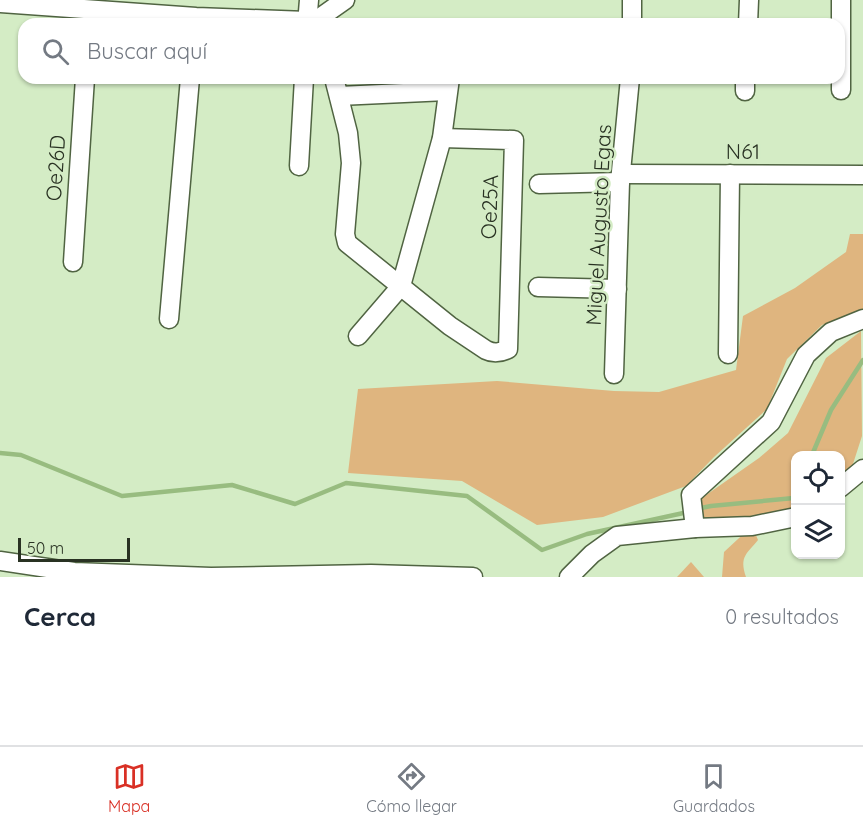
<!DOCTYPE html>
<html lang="es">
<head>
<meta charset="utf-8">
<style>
	body { margin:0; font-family:Quicksand,sans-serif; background:#f2f2f3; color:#1f2937 }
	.controls { position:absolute; right:18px; bottom:18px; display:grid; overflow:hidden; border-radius:12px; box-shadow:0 2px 4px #0004 }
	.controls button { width:54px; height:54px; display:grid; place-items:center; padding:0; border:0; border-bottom:2px solid #e0e1e3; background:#fff; color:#1f2937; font:30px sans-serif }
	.scale { position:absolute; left:18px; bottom:15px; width:112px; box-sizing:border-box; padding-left:6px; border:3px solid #293223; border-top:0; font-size:16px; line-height:21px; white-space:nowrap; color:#293223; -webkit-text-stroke:4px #d4ecc5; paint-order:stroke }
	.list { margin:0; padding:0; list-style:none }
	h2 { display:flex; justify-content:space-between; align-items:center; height:78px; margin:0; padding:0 24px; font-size:26px }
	h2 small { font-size:20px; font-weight:400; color:#747a83 }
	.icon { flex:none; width:33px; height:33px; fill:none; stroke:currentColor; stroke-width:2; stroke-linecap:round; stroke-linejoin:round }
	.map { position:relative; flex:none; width:863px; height:577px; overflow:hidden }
	.search { position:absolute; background:#fff; box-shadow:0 2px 4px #0004; left:18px; right:18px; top:18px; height:66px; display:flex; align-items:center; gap:15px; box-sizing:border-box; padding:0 21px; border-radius:18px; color:#747a83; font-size:22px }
	.sheet { height:168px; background:#fff }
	nav { display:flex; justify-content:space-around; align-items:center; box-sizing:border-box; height:84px; border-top:2px solid #e0e1e3; background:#fff; font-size:16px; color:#747a83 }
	nav a { display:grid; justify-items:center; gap:3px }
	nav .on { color:#d93025 }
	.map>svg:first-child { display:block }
</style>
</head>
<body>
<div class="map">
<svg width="863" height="577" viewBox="0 0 863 577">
	<rect width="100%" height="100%" fill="#d4ecc5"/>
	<!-- green -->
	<g fill="#dfb57f">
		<polygon points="850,234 863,234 863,310 822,325 787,359 767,409 714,457 686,486 603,517 537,525 462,481 348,473 358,389 497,381 614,391 659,392 736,370 743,316 795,288 846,252"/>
		<path d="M861 331 862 436 852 467 841 476 840 455H796L795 507C765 517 735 524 703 517L699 500 759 458 788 433 826 358Z"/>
		<path d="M752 526 758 540C747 554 739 556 746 577H722L724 552Z"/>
		<polygon points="691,562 704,577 677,577"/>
	</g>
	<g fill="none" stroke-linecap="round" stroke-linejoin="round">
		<!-- stream -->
		<g stroke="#98bc80" stroke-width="4.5">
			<polyline points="0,453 21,455 122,496 232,485 295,504 346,483 467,496 542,550 587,534 688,512"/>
			<polyline points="812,455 831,410 863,360"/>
			<polyline points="696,509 711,506 794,498 796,495"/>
		</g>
		<defs>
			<g id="minor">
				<polyline points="841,0 841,90"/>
				<polyline points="0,3 196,17 307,21 318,19 345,0"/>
				<polyline points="307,24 309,0"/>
				<polyline points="632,24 632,0"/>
				<polyline points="748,24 749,0"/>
				<path d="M334 78 348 133 351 163 345 234 347 243 450 326 486 350C494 354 500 353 508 349L514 140 442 138"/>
				<polyline points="745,91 745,78"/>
				<polyline points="339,96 447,91"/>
				<polyline points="299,166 304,78"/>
				<polyline points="622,174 863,175"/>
				<polyline points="539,184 620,182"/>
				<polyline points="73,262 85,78"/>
				<polyline points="538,287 617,289"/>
				<polyline points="169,319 190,78"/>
				<polyline points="358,336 401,286 442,138 450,78"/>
				<polyline points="728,354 730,174"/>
				<polyline points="614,374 620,182 630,78"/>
				<polyline points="840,488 863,469"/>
				<polyline points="695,528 691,495 771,422 806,355 831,332 863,319"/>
				<polyline points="0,561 74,572 211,577 371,574 473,577"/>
				<polyline points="569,577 592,554 617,536 695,528 752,526 796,517"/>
			</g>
		</defs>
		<!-- minor casing -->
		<use href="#minor" stroke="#506442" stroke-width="21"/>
		<!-- minor -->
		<use href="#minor" stroke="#fff" stroke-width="18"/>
	</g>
	<g text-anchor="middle" stroke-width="5" stroke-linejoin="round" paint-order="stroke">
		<!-- street labels -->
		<g font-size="21" fill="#293223" stroke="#d4ecc5">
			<text x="743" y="159">N61</text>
			<text transform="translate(56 168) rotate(-86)" y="7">Oe26D</text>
			<text transform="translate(490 207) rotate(-88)" y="7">Oe25A</text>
			<text transform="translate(599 225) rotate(-87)" y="7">Miguel Augusto Egas</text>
		</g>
	</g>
</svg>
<div class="controls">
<button><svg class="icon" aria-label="locate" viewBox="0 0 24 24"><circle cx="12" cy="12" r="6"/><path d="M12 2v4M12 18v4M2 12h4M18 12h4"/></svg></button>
<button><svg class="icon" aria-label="layers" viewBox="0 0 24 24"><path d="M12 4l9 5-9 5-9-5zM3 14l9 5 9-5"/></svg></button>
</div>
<div class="scale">50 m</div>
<div class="search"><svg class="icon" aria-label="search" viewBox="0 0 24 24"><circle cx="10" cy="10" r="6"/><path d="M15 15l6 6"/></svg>Buscar aquí</div>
</div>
<section class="sheet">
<h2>Cerca<small>0 resultados</small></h2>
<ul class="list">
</ul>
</section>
<nav>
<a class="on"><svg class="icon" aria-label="map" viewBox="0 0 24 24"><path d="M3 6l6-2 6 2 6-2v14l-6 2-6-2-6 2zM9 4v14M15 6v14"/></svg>Mapa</a>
<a><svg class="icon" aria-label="directions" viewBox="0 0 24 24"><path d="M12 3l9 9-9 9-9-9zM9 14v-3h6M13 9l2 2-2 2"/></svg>Cómo llegar</a>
<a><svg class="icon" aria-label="saved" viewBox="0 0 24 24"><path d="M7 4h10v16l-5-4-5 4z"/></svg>Guardados</a>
</nav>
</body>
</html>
